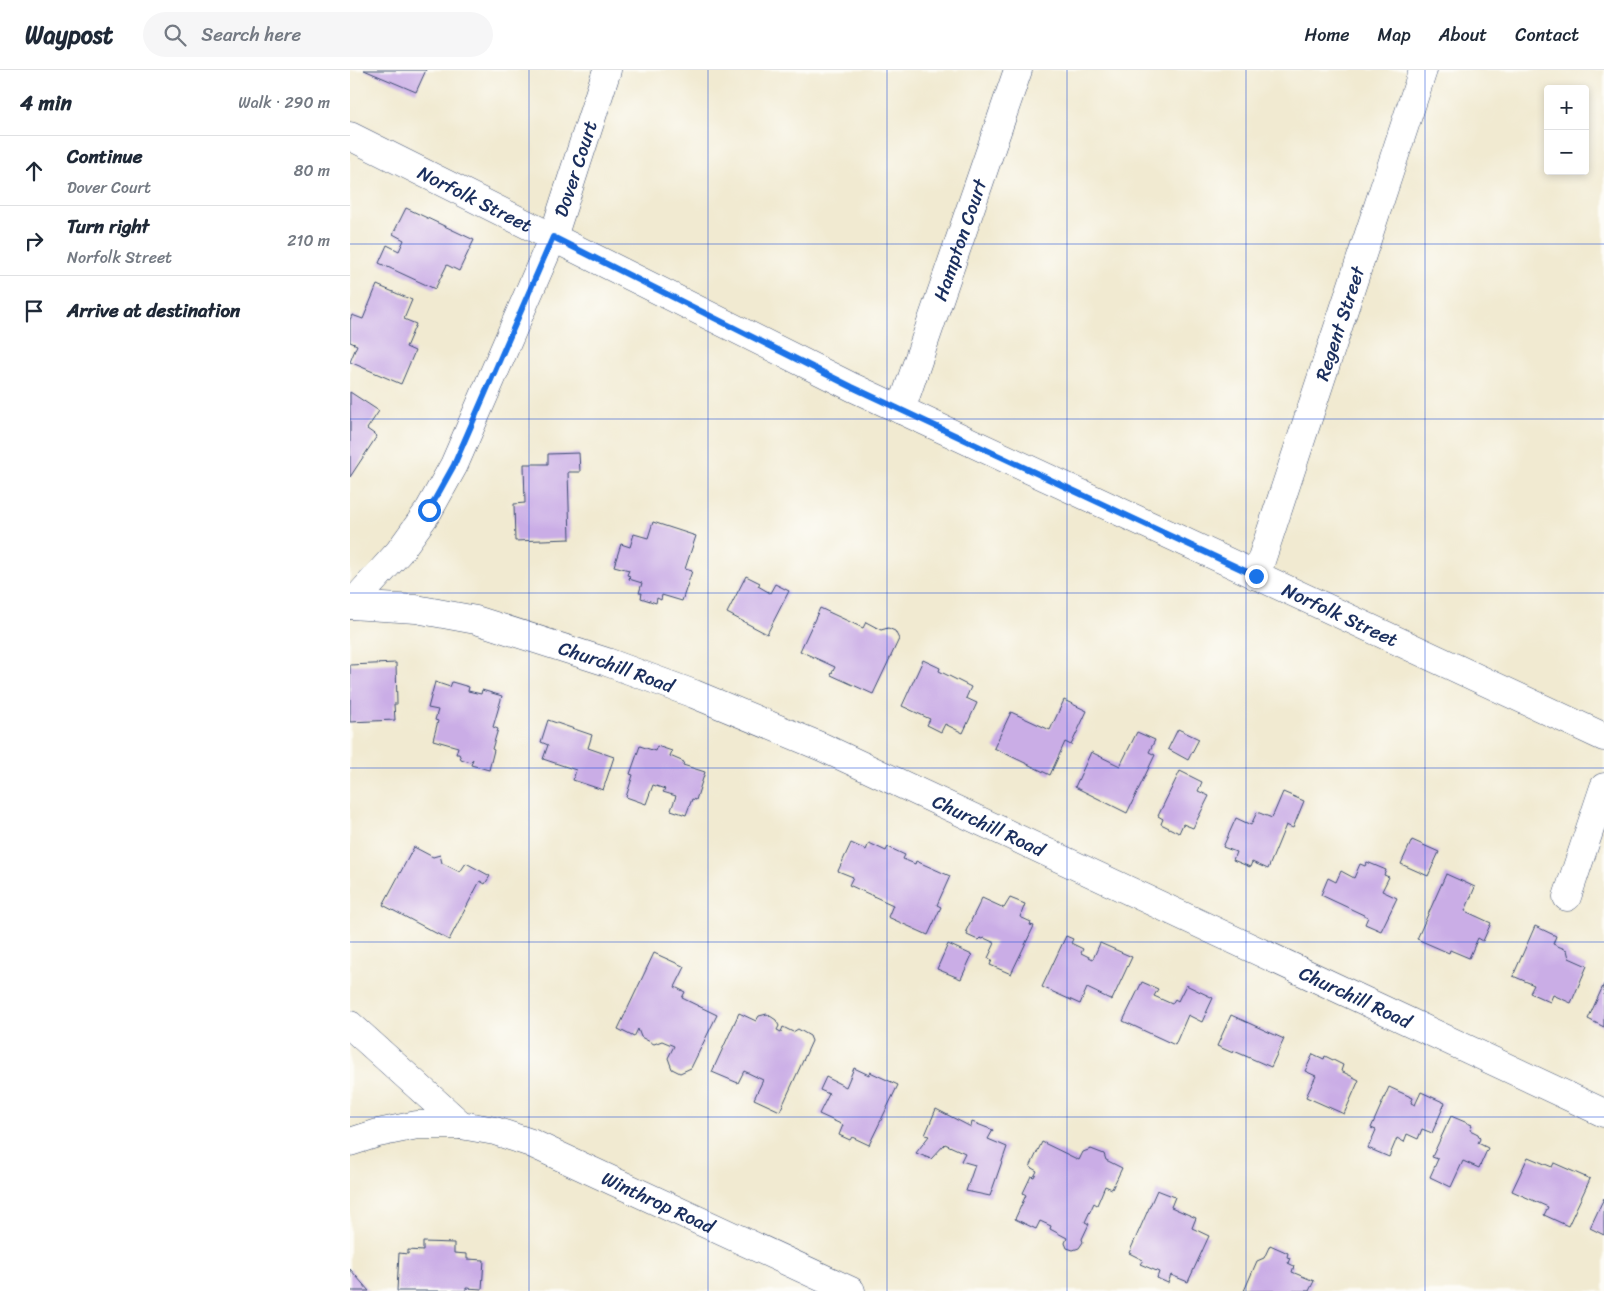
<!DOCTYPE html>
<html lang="en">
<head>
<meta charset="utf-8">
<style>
	body { margin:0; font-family:Sriracha,sans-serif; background:#f6f6f7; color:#1f2937 }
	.controls { position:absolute; right:15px; top:15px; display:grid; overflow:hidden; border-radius:5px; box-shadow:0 2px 8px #0003 }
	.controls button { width:45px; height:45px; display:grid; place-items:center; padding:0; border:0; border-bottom:1px solid #e0e1e3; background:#fff; color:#1f2937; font:25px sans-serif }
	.stop { position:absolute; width:15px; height:15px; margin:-11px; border:4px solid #1a73e8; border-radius:50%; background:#fff }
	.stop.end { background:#1a73e8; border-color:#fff; box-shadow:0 1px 5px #0008 }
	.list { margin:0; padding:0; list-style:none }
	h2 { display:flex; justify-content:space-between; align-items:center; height:65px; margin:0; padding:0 20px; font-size:21px }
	h2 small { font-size:16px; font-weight:400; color:#747a83 }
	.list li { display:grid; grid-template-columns:32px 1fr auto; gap:15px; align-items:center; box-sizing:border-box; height:70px; padding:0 20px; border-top:1px solid #e0e1e3 }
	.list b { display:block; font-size:19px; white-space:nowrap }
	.list p { margin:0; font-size:16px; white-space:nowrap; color:#747a83 }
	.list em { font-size:16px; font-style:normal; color:#747a83 }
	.icon { flex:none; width:28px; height:28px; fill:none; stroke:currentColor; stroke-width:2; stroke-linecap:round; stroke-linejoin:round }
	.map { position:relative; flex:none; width:1254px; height:1221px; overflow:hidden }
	header { display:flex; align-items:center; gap:30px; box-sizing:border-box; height:70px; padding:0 25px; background:#fff; border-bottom:1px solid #e0e1e3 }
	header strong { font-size:24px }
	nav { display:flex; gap:28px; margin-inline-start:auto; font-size:18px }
	.search { width:350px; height:45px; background:#f6f6f7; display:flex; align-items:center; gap:12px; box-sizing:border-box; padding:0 18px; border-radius:28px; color:#747a83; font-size:19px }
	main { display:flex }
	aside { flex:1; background:#fff }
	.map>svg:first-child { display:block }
</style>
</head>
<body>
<header>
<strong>Waypost</strong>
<div class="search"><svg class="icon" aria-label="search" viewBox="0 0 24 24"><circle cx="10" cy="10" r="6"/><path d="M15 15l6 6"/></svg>Search here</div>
<nav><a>Home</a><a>Map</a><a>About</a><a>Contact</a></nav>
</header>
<main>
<aside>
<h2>4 min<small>Walk · 290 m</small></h2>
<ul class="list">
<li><svg class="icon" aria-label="ahead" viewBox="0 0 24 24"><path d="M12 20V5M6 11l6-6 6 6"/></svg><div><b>Continue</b><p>Dover Court</p></div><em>80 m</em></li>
<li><svg class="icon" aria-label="right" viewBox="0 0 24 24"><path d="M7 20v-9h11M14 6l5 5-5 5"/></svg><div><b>Turn right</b><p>Norfolk Street</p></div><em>210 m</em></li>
<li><svg class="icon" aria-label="arrive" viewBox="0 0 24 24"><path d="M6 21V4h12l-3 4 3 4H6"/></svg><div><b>Arrive at destination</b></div></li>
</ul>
</aside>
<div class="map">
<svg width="1254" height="1221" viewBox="0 0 1254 1221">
	<rect width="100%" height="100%" fill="#fdfcf7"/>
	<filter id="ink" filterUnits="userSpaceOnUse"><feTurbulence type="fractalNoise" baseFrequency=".02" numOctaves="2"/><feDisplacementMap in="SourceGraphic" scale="10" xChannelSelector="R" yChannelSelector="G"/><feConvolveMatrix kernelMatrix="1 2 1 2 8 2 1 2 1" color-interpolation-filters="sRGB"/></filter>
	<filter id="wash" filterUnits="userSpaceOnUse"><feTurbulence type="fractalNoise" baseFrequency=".0096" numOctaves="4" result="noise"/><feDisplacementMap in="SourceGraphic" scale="20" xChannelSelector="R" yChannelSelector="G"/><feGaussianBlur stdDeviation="1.12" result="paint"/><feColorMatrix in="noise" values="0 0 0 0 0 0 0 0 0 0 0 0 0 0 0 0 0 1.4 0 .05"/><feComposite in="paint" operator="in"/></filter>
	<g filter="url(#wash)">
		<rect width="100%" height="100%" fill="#f1ead1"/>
		<g id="blocks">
			<!-- building -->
			<g fill="#caade6">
				<polygon points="14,0 76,0 66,22"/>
				<polygon points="56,138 124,170 109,201 97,195 85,219 29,193 37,175 49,181 54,170 43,164"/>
				<polygon points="27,215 62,230 54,249 66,254 56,277 65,281 51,314 0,292 7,275 0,272 0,250 2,245 13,249"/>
				<polygon points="0,322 29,341 17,359 27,366 0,407"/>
				<polygon points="229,383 230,402 218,402 220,469 165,471 164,434 175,433 174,394 198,394 198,384"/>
				<polygon points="303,452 346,466 335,499 342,501 332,531 312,525 311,530 307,528 306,533 291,528 292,523 289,523 292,513 279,509 280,506 277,505 279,500 264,496 271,474 280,477 284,464 298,468"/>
				<polygon points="396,506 410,513 408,516 420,523 425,514 439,521 417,564 377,543"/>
				<polygon points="470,538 513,558 516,552 531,560 538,558 545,561 549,569 523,624 481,605 485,597 450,581"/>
				<polygon points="573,590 590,598 589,601 621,617 616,628 627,633 613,663 595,654 591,662 577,655 580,649 552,636"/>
				<polygon points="46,593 47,634 44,634 45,650 0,652 0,595"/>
				<polygon points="85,612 100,617 102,612 119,617 118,621 131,624 132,620 152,626 143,657 148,659 142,679 144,680 139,700 121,695 123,689 120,692 111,689 109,684 106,684 108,677 83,670 88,651 85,650 88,640 78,638"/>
				<polygon points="714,630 737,641 721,675 715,672 700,705 644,678 661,642 700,660"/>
				<polygon points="198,650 242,665 238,678 264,687 253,720 223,710 226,700 193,689 198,675 191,672"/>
				<polygon points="828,659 849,669 838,690 818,679"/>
				<polygon points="787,662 805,670 799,682 805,685 777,743 725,717 741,682 770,696"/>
				<polygon points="290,676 305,681 307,676 322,681 320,686 334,692 333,695 355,702 346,730 342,729 336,745 321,740 326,726 313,722 315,719 303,715 296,734 276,727 283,705 280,704"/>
				<polygon points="830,701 852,712 848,721 859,726 843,758 833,754 829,763 811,754 813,749 808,746"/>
				<polygon points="933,722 954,731 943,758 936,755 918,799 902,792 900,797 883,790 886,782 873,777 886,748 901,755 907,742 922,748"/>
				<polygon points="1062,770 1089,782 1078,806 1051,794"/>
				<polygon points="501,773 516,780 519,773 536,781 538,777 555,785 553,789 565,794 566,791 600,806 587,835 591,837 578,865 538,847 543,835 499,815 503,807 488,801"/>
				<polygon points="64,777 83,787 90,785 92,793 110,802 116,793 140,806 135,814 130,811 99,870 33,835"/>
				<polygon points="1017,792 1036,800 1034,805 1039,807 1032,821 1047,828 1031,861 1015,854 1018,847 971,825 978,808 986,812 991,801 1004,808 1010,794 1015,796"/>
				<polygon points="1096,804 1125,817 1115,841 1141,853 1133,871 1128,868 1119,888 1100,880 1099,883 1067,869"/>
				<polygon points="632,828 654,838 660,828 675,834 670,847 681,852 680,855 684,856 661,904 640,895 642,890 638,888 645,873 634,868 633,869 630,868 628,870 617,865 618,862 616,861"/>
				<polygon points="1185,856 1206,866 1203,874 1217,880 1219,888 1237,896 1221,933 1203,925 1200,932 1180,923 1184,915 1163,906"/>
				<polygon points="716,866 723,869 721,873 733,879 731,883 743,889 750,873 782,887 762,930 737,918 730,934 692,917"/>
				<polygon points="598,874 622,885 611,909 587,899"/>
				<polygon points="304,883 335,897 325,917 335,922 332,928 367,945 341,998 330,1003 322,999 318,988 324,976 312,971 304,974 291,967 288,959 284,967 268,959"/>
				<polygon points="792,912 808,919 804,926 822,934 825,929 828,931 836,915 863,928 852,952 838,945 825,975 773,951"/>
				<polygon points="1254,914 1254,957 1238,949"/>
				<polygon points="389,943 406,951 409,946 417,944 426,950 429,956 427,960 431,962 433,957 443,962 448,959 460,966 462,971 430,1041 404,1029 413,1010 394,1001 388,1013 362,1002"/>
				<polygon points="881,945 934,969 921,997 884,981 883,983 867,976"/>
				<polygon points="963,984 974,989 975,986 993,995 991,1001 1009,1010 994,1044 956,1027 966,1006 955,1001"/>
				<polygon points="504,998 519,1005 520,1002 548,1015 519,1075 502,1067 500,1070 489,1065 493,1055 469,1044 479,1024 470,1020 476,1007 496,1017"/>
				<polygon points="1039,1017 1063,1028 1061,1033 1065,1035 1071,1022 1095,1033 1082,1063 1072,1059 1068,1069 1057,1064 1054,1072 1047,1068 1039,1087 1018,1078 1026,1060 1021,1058"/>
				<polygon points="586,1039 621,1057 622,1052 643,1060 638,1069 657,1077 640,1126 616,1121 625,1095 611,1091 615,1083 595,1074 581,1089 566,1083 579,1066 575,1065"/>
				<polygon points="1101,1046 1122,1055 1120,1060 1128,1064 1130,1069 1128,1073 1138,1078 1129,1098 1113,1091 1101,1117 1080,1107 1088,1089 1082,1087"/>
				<polygon points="692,1072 729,1090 733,1082 741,1079 754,1084 756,1090 772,1098 762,1119 755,1116 747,1135 744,1133 735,1152 739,1154 732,1169 733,1172 729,1178 723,1180 717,1178 715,1173 717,1168 700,1159 701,1156 690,1151 686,1159 665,1149 676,1125 673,1123 681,1106 684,1107 687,1101 680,1097"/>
				<polygon points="1178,1087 1202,1097 1204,1093 1240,1109 1218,1156 1194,1145 1198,1137 1162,1121"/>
				<polygon points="807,1120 825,1127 821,1137 846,1148 842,1158 859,1166 838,1212 821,1205 818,1213 807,1208 809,1202 790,1194 793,1190 779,1183"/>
				<polygon points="1254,1128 1254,1165 1240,1158"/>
				<polygon points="73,1172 104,1173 104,1183 117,1184 117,1189 134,1190 132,1219 116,1218 116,1221 47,1221 49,1183 58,1184 58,1180 73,1181"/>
				<polygon points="920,1175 938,1183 937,1187 940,1188 938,1193 944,1196 942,1202 964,1211 959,1221 894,1221 907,1191 914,1188"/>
				<polygon points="0,1199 19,1221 0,1221"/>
			</g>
		</g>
	</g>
	<g filter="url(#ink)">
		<use href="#blocks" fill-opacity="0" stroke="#3b4b6f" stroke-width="1"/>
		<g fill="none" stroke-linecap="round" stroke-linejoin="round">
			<defs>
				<g id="minor">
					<path id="s1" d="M0 66 502 317 1254 667"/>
					<path id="s2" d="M551 340 668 0"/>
					<path id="s3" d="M906 506 1073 0"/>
					<path id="s4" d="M0 535 66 539 126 550 257 592 344 624 472 677 1254 1043"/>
					<path id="s5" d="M1 535 49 482 79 440 104 395 203 167 257 0"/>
					<polyline points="1217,827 1254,717"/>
					<path id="s6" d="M0 955 111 1055 145 1061 181 1073 501 1221"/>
					<polyline points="0,1072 28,1063 67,1055 111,1055"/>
				</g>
			</defs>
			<!-- minor casing -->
			<use href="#minor" stroke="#3b4b6f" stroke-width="29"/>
			<!-- minor -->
			<use href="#minor" stroke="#fff" stroke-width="28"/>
		</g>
	</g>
	<g fill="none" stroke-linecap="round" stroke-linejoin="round" filter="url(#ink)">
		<!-- route -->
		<polyline stroke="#1a73e8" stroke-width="6" points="79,440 104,395 203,167 502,317 906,506"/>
	</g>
	<!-- grid -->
	<path fill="none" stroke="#1d4ed8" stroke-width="1" stroke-opacity="0.55" d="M179 0V1221M358 0V1221M537 0V1221M717 0V1221M896 0V1221M1075 0V1221M0 174H1254M0 349H1254M0 523H1254M0 698H1254M0 872H1254M0 1047H1254"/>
	<g text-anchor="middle" stroke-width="4" stroke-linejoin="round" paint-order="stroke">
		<!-- street labels -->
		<g font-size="19" fill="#1b2f5e" stroke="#fdfcf7">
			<text dy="7" stroke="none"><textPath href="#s5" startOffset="495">Dover Court</textPath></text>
			<text dy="7" stroke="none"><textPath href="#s1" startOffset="140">Norfolk Street</textPath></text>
			<text dy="7" stroke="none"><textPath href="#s2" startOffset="180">Hampton Court</textPath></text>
			<text dy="7" stroke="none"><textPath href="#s3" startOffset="266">Regent Street</textPath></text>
			<text dy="7" stroke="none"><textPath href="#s1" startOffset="1100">Norfolk Street</textPath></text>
			<text dy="7" stroke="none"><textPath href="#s4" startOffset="275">Churchill Road</textPath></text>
			<text dy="7" stroke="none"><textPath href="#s4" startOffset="680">Churchill Road</textPath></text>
			<text dy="7" stroke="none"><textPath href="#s4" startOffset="1085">Churchill Road</textPath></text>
			<text dy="7" stroke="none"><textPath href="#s6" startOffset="362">Winthrop Road</textPath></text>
		</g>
	</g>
</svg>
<div class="controls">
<button>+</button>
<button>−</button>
</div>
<div class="stop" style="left:79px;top:440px"></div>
<div class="stop end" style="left:906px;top:506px"></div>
</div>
</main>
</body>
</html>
